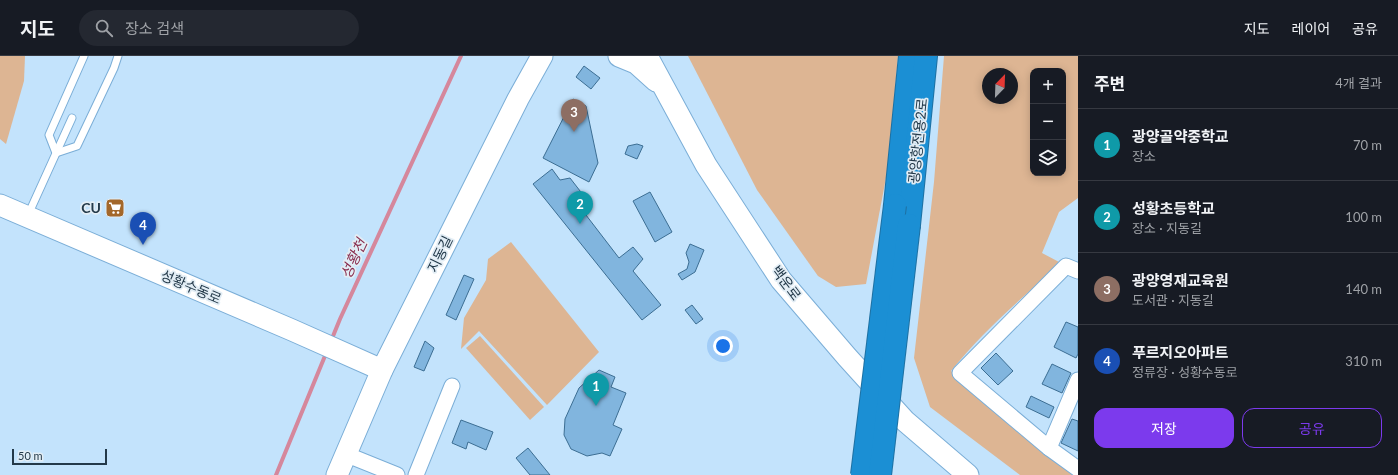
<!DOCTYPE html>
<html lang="ko">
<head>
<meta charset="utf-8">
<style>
	body { margin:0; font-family:Lato,"Noto Sans KR",sans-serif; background:#242831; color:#f1f3f6 }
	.controls { position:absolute; right:12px; top:12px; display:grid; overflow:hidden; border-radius:8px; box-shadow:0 2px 10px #0003 }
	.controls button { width:36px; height:36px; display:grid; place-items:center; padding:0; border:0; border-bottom:1px solid #363941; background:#171b24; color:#f1f3f6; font:20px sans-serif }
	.compass { position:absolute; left:982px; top:12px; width:36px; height:36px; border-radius:50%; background:#171b24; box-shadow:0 2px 10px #0003; rotate:23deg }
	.scale { position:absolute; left:12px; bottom:10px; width:95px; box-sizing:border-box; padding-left:4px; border:2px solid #233949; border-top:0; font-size:11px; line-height:14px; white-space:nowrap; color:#233949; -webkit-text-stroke:3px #e2edf5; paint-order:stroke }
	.you { position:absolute; left:723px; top:290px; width:14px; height:14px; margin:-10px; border:3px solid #fff; border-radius:50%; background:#1a73e8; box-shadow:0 0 0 6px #1a73e833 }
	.badge { display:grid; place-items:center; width:26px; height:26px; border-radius:50%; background:#7c3aed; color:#fff; font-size:13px; font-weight:700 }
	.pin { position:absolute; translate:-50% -33px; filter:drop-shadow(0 1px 2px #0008) }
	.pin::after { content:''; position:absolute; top:21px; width:14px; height:12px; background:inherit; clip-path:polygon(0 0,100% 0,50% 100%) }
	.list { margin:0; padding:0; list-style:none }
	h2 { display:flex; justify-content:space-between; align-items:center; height:52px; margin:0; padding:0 16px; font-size:17px }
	h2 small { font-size:13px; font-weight:400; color:#9ea1a6 }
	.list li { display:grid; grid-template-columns:26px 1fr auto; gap:12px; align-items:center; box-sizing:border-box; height:72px; padding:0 16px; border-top:1px solid #363941 }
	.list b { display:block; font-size:15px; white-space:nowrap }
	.list p { margin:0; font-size:13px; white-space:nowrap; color:#9ea1a6 }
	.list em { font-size:13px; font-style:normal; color:#9ea1a6 }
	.actions { display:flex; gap:8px; padding:12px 16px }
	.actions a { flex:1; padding:9px 0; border:1px solid #7c3aed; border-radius:12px; text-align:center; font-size:14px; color:#7c3aed }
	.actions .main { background:#7c3aed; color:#fff }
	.icon { flex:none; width:22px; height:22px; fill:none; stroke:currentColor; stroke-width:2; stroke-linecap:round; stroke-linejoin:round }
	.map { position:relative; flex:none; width:1078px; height:419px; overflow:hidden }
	header { display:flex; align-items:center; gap:24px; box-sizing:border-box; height:56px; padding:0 20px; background:#171b24; border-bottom:1px solid #363941 }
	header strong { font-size:19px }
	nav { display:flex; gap:22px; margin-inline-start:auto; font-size:14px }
	.search { width:280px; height:36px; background:#242831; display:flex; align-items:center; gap:10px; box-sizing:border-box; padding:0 14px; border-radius:22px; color:#9ea1a6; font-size:15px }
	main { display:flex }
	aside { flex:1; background:#171b24 }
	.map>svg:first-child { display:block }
</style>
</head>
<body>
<header>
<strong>지도</strong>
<div class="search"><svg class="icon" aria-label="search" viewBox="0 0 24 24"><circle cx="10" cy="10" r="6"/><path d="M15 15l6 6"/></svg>장소 검색</div>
<nav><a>지도</a><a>레이어</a><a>공유</a></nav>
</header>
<main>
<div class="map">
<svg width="1078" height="419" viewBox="0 0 1078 419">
	<rect width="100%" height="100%" fill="#c3e3fc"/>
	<!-- green -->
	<g fill="#ddb593" fill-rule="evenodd">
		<polygon points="0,0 25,0 24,25 6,88 0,83"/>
		<polygon points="688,0 898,0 888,111 866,228 836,231 818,220 757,134"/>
		<path d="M944 0H1078V142L1059 156 1042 197 1061 207C1023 241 983 275 951 315L1078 415V419H1020L930 351 914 302 934 126ZM1033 15H1063V117H1033ZM988 18H1012V42H988Z"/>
		<polygon points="511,186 599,296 547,349 479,275 461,293 464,262 486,224 488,203"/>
		<polygon points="480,280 544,351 530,364 466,292"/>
	</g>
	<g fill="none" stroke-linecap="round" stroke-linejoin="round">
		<!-- stream -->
		<g stroke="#d5879c" stroke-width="4">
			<polyline points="331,285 340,263 461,0"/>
			<polyline points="276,419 327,295"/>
		</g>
	</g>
	<!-- building -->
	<g fill="#81b5de" stroke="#3c6e93">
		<polygon points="584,10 600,22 591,33 576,21"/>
		<polygon points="573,43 586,50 598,107 589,126 543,102"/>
		<polygon points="637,88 643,90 637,103 625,98 628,90"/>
		<polygon points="552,113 560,124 570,122 584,140 576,146 619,202 633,191 643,203 633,215 661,249 642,264 533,128"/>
		<polygon points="650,136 672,176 655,186 633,145"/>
		<polygon points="690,188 704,194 695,216 682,224 678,218 687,213 689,206 686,197"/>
		<polygon points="464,219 474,223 456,264 446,259"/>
		<polygon points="692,249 703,263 696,268 685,254"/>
		<polygon points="1066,266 1078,271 1078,298 1076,302 1054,291"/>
		<polygon points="425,285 434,292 424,315 414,311"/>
		<polygon points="996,297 1013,315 998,329 981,312"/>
		<polygon points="1052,308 1071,317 1062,337 1042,328"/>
		<polygon points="599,314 615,321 611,331 626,337 613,369 622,373 610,400 602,397 587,400 571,393 564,379 565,363 579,332"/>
		<polygon points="1031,340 1054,351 1049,362 1026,351"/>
		<polygon points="1072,363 1078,365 1078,395 1061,387"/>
		<polygon points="461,364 493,376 486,394 468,386 466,393 452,387"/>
		<polygon points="528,392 550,419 530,419 516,402"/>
	</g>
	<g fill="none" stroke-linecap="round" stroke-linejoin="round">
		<defs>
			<g id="lane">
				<polyline points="84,0 49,79 56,97 77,90 114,12 118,0"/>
				<polyline points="28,159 72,62"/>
			</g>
			<g id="street">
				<polyline points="1078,215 1066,210 960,317 1049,392 1078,413"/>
				<polyline points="1049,392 1078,324"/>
				<polyline points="345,398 397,419"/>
				<polyline points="416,419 452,330"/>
			</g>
			<g id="secondary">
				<polyline points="619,0 636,7 656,25"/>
				<polyline points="647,0 706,109 781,224 847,301 905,365 968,419"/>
				<polyline points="0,149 292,274 382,314"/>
				<polyline points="337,419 382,314 518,43 542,0"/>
			</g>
			<g id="highway">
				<polyline points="895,149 910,0"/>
				<polyline points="909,169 926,0"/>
			</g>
		</defs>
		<!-- lane casing -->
		<use href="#lane" stroke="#7baed7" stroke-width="9"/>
		<!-- street casing -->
		<use href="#street" stroke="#7baed7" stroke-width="17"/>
		<!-- secondary casing -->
		<use href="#secondary" stroke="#7baed7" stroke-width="23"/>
		<!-- highway casing -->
		<use href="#highway" stroke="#1e71a3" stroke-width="24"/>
		<!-- lane -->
		<use href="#lane" stroke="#fff" stroke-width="7"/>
		<!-- street -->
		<use href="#street" stroke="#fff" stroke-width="15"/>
		<!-- secondary -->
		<use href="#secondary" stroke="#fff" stroke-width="21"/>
		<!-- highway -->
		<use href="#highway" stroke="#1b8fd4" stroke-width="22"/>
		<defs>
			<g id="highway-bridge">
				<polyline points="862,419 895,149"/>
				<polyline points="880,419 909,169"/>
			</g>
		</defs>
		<!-- highway-bridge casing -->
		<use href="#highway-bridge" stroke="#1e71a3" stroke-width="24" stroke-linecap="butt"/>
		<!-- highway-bridge -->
		<use href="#highway-bridge" stroke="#1b8fd4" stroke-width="22"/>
	</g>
	<!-- icons -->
	<defs>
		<symbol id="supermarket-square" viewBox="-11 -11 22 22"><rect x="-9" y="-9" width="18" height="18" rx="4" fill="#a3672a" stroke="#e2edf5"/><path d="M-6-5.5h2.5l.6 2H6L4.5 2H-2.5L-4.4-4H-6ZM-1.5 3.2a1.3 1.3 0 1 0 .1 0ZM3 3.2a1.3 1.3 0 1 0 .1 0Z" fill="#fff"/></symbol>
	</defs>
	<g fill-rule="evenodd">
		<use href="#supermarket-square" x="104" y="141" width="22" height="22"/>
	</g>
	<g text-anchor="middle" stroke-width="3.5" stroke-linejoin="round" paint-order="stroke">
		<!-- street labels -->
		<g font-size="14" fill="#233949" stroke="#e2edf5">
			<text transform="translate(918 85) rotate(-84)" y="5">광양항전용2로</text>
			<text transform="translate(440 198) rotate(-64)" y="5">지동길</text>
			<text transform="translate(786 227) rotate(53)" y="5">백운로</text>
			<text transform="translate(191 231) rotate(23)" y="5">성황수동로</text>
		</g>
		<!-- poi labels -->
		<g font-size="14" font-weight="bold" fill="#233949" stroke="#e2edf5" text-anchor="end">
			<text x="101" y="157">CU</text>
		</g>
		<!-- water labels -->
		<g font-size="15" font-style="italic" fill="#892c4d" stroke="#e2edf5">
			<text transform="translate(354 203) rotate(-65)" y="5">성황천</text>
		</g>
	</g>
</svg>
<div class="controls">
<button>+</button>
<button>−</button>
<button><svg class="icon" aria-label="layers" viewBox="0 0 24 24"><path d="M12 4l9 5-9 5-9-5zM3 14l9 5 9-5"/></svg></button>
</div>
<svg class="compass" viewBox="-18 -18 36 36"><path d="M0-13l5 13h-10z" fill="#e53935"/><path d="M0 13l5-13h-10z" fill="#9ea1a6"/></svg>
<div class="scale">50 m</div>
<div class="you"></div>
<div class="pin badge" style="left:596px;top:350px;background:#0f9aa8">1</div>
<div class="pin badge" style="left:580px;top:168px;background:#0f9aa8">2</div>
<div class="pin badge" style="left:574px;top:76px;background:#8d6e63">3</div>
<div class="pin badge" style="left:143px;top:189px;background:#1a4fb4">4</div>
</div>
<aside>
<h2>주변<small>4개 결과</small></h2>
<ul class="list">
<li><span class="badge" style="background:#0f9aa8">1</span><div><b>광양골약중학교</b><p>장소</p></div><em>70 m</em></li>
<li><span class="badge" style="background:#0f9aa8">2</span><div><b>성황초등학교</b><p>장소 · 지동길</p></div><em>100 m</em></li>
<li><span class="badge" style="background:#8d6e63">3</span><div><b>광양영재교육원</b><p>도서관 · 지동길</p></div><em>140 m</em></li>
<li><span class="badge" style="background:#1a4fb4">4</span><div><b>푸르지오아파트</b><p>정류장 · 성황수동로</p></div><em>310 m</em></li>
</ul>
<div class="actions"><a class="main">저장</a><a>공유</a></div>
</aside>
</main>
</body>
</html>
